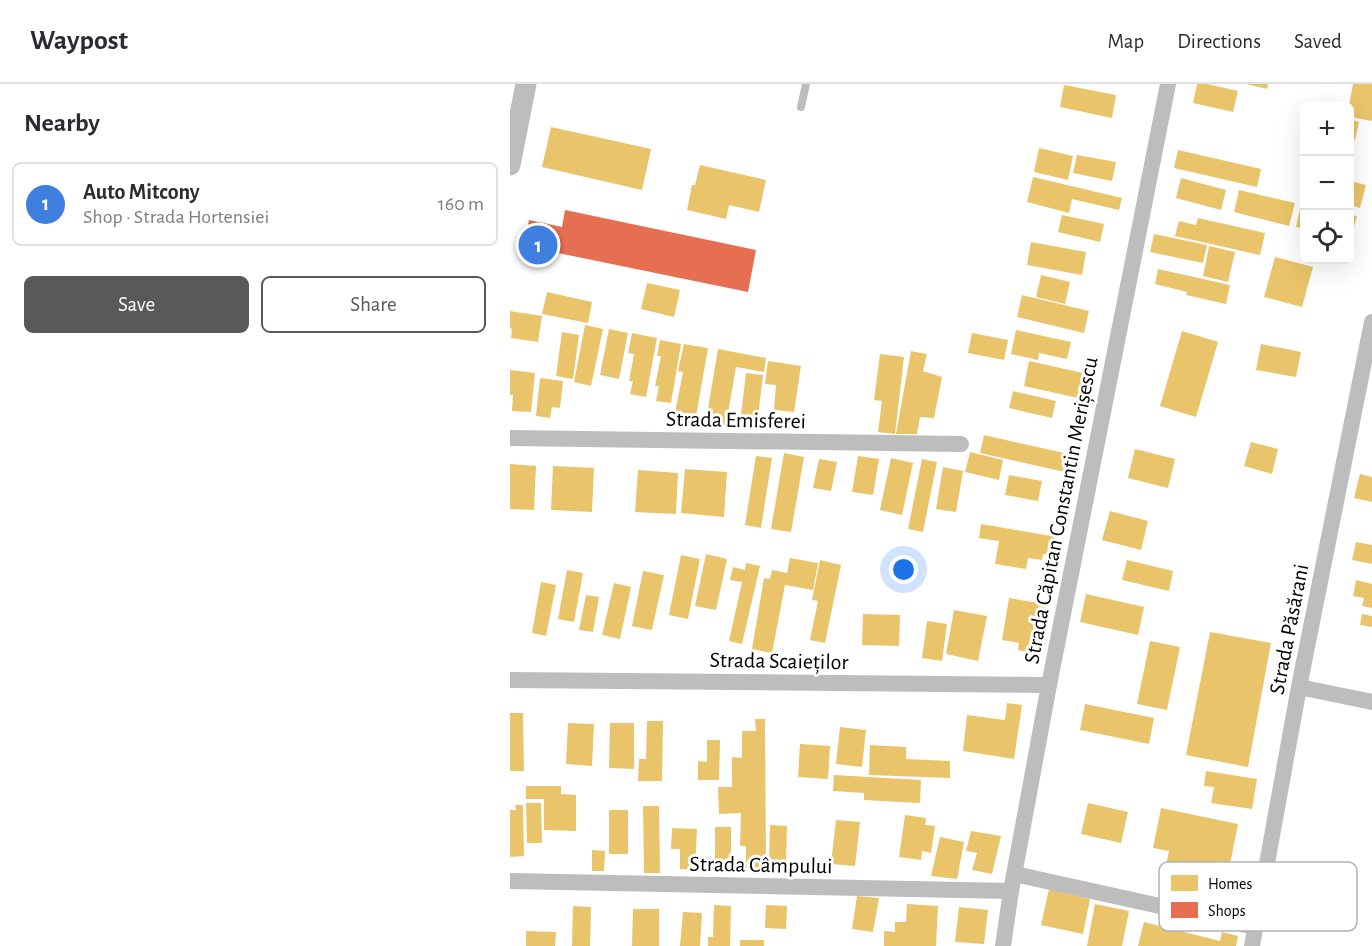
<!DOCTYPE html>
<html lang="en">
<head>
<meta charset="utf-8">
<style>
	body { margin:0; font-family:"Alegreya Sans",sans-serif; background:#f7f7f7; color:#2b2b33 }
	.controls { position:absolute; right:18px; top:18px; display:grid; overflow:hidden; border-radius:9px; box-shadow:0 6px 24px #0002 }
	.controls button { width:54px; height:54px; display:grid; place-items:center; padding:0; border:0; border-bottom:2px solid #e1e1e2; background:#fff; color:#2b2b33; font:30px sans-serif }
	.you { position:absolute; left:394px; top:486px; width:21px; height:21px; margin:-15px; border:4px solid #fff; border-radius:50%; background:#1a73e8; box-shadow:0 0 0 9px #1a73e833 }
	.badge { display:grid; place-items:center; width:39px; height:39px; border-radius:50%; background:#595959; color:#fff; font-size:20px; font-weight:700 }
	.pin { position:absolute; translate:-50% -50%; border:3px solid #fff; box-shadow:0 2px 6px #0006 }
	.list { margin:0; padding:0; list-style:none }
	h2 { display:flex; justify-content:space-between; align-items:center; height:78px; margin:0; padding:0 24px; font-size:26px }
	h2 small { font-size:20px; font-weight:400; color:#7c7c81 }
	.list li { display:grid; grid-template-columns:39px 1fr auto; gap:18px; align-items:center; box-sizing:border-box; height:84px; margin:0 12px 12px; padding:0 12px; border:2px solid #e1e1e2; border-radius:9px }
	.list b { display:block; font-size:22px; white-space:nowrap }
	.list p { margin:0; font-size:20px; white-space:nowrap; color:#7c7c81 }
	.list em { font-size:20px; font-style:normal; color:#7c7c81 }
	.actions { display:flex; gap:12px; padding:18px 24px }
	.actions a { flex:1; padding:14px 0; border:2px solid #595959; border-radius:9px; text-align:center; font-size:21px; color:#595959 }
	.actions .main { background:#595959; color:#fff }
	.icon { flex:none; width:33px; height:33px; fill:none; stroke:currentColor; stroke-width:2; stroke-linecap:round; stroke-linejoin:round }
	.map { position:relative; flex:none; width:862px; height:862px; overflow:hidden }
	header { display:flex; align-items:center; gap:36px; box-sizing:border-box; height:84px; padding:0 30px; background:#fff; border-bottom:2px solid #e1e1e2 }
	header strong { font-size:28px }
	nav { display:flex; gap:33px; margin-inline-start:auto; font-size:21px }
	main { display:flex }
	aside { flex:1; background:#fff }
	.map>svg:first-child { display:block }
</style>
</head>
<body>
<header>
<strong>Waypost</strong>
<nav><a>Map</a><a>Directions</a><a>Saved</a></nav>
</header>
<main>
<aside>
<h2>Nearby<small></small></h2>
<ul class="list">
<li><span class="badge" style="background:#3f7fe0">1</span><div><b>Auto Mitcony</b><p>Shop · Strada Hortensiei</p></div><em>160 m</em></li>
</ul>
<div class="actions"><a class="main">Save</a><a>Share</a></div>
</aside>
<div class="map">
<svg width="862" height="862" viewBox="0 0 862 862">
	<rect width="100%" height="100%" fill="#fff"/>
	<!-- homes -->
	<g fill="#e9c46a">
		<polygon points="687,0 697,0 728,7 723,28 683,19"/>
		<polygon points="736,0 758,0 757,5"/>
		<polygon points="843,0 862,0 862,37 840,33 839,22"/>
		<polygon points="554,1 606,11 602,34 550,23"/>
		<polygon points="840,35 849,38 845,56 840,55"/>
		<polygon points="41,43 141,65 132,106 32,83"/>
		<polygon points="529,64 563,72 558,96 524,88"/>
		<polygon points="668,66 751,85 747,103 664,84"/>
		<polygon points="567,71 606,78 602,97 563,89"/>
		<polygon points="190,81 256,96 249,128 219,121 216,135 177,126 182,101 185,101"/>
		<polygon points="523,93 612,114 609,126 562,115 559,129 517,118"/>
		<polygon points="671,94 716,106 711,126 666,114"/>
		<polygon points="840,97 856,101 850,124 840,121"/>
		<polygon points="729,106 785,119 779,142 724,128"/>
		<polygon points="791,120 794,121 794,145 786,143"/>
		<polygon points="552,131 594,140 590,158 548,148"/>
		<polygon points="840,131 847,132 841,155 840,155"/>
		<polygon points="688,134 755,149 750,171 665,152 669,137 686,141"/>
		<polygon points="644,150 697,161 693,179 640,168"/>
		<polygon points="521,158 576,168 572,191 517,181"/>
		<polygon points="699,162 725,168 718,198 693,192"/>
		<polygon points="765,173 803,183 792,223 754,213"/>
		<polygon points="648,185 720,201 716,220 676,211 677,208 645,200"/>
		<polygon points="531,191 560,198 555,220 526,213"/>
		<polygon points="137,199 170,206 164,233 131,225"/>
		<polygon points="37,208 82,218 78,239 32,230"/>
		<polygon points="512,211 579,227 574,249 507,233"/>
		<polygon points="0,227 32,232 28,258 1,254 2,245 0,244"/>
		<polygon points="75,241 93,245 81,302 64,298"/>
		<polygon points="99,245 118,249 109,295 90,291"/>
		<polygon points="506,246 561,258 557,275 529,269 528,276 501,270"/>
		<polygon points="672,247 708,258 686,333 650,322"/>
		<polygon points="52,248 69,251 63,295 46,292"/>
		<polygon points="122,249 147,254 136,313 120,310 123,297 119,297 124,270 118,269"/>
		<polygon points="462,249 498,256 494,276 458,269"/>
		<polygon points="150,256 171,260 161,319 146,317 149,302 145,302 151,272 147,272"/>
		<polygon points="174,260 198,264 185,338 164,334 173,288 168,287"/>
		<polygon points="751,260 791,268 786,293 746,286"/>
		<polygon points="208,265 256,274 254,288 226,283 216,341 196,337"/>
		<polygon points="401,267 417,270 413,287 432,293 424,334 410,333 407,350 386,350"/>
		<polygon points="370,270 394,273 385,350 368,348 372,317 364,316"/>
		<polygon points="258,277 291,282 284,328 264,326 266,301 255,300"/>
		<polygon points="519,277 573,289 568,314 514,302"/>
		<polygon points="0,286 25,289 21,328 2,327 3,311 0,311"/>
		<polygon points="236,289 253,291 247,341 230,339"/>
		<polygon points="30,294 53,297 50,324 42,323 40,334 26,332"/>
		<polygon points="503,307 546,317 542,334 499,324"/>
		<polygon points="474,351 563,371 559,389 470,369"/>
		<polygon points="741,358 768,365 762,390 734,382"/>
		<polygon points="625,365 665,375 658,404 618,394"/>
		<polygon points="460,368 493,376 489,396 455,388"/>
		<polygon points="274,369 294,373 281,448 261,445"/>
		<polygon points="246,372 262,374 251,444 235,441"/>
		<polygon points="348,372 369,375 363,411 342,408"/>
		<polygon points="381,374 403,379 392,431 370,426"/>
		<polygon points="309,375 327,378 321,407 303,404"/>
		<polygon points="412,375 427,378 413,448 398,445"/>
		<polygon points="0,380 26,382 24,426 0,425"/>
		<polygon points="43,382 84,384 82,428 41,426"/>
		<polygon points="433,383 453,387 446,428 426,425"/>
		<polygon points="175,385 217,388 214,433 171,429"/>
		<polygon points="128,386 168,389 166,430 125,428"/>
		<polygon points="850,390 862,393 862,418 844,414"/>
		<polygon points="499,391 532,397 528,417 495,411"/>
		<polygon points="600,427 638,437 631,466 592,456"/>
		<polygon points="471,440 547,453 543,471 533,470 532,476 518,474 516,485 485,480 489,457 469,454"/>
		<polygon points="846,458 862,461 862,480 842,476"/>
		<polygon points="196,470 217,475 206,526 185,522"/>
		<polygon points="171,471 190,475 178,535 159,531"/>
		<polygon points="280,474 308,479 303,506 275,501 262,569 242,565 254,494 260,495 262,486 277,489"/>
		<polygon points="310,476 331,481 315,559 300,556 308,517 302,516"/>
		<polygon points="617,476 663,487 659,507 612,496"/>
		<polygon points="236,479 250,482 232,560 219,557 232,498 220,496 223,483 235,486"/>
		<polygon points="57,486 73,489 64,538 48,535"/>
		<polygon points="133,487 154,491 142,546 122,542"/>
		<polygon points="846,496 862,500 862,524 852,522 854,514 843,512"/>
		<polygon points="31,498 46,501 36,552 22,549"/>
		<polygon points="104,499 121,503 110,555 92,551"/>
		<polygon points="576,510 634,523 628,551 570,538"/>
		<polygon points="76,511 89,513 83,548 69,546"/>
		<polygon points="499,514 535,520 526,570 508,566 509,559 492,556"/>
		<polygon points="444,526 477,532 468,577 436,570"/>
		<polygon points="353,530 390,531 389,562 352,561"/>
		<polygon points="852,530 862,532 862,543 850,541"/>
		<polygon points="417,537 437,540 432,577 412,574"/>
		<polygon points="700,548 761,559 738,683 676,671"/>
		<polygon points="640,557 670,563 657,626 627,620"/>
		<polygon points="497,619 512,621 504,675 453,667 457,631 495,636"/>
		<polygon points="575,620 644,634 639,660 570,646"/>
		<polygon points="0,629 13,629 14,687 0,687"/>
		<polygon points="245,635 255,635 256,784 236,784 236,762 230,762 231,729 209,730 208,703 222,703 222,673 232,674 232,647 246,647"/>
		<polygon points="137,637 153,637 152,697 128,697 129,675 136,675"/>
		<polygon points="58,639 84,640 82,682 56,680"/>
		<polygon points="100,639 124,639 124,685 99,684"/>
		<polygon points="330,643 356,646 352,683 326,680"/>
		<polygon points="197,656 210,656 209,696 188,696 188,677 197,678"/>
		<polygon points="290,660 320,662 318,695 288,693"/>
		<polygon points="360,661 396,663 396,675 440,677 440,694 359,691"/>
		<polygon points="696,687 747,695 742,725 701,719 704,703 694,702"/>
		<polygon points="324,691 411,696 410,719 354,716 354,709 323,707"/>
		<polygon points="16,702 51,702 51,710 66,711 66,747 34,746 34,715 16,715"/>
		<polygon points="16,719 31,719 32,759 17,759"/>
		<polygon points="578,719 618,728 611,759 571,750"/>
		<polygon points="5,721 13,721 14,772 0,773 0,726 6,726"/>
		<polygon points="133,722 149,722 150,789 134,789"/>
		<polygon points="651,724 728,740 720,780 707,777 701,810 652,800 659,767 643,764"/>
		<rect x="99" y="726" width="19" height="44"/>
		<polygon points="395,731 416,734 415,741 425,742 421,769 412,767 411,776 389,773"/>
		<polygon points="326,736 350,738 345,782 321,780"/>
		<polygon points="260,741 277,742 276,779 259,778"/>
		<rect x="205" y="743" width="16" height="47"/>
		<polygon points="162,744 187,745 185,786 170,785 170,765 161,765"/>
		<polygon points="461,747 491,752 482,790 462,786 467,769 456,767"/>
		<polygon points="430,753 454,758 447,795 421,792"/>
		<polygon points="82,766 95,767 94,787 82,787"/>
		<polygon points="539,805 580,815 573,850 531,841"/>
		<polygon points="347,812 369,814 363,848 342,845"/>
		<polygon points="397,820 428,822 426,862 374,862 374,847 385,848 385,838 396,838"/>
		<polygon points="585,820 619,827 612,862 577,862"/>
		<polygon points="204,821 221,822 220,862 198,862 198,853 203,853"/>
		<polygon points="256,821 277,822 276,845 255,844"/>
		<polygon points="63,822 81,823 80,862 62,862"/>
		<polygon points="449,823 478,826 474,860 445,858"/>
		<polygon points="123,825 149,825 149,862 122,862"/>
		<polygon points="173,828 192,829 190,862 170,862"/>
		<polygon points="634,838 710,857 712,848 728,852 726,862 628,862"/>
		<polygon points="16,847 46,848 45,862 16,862"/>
		<rect x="230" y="856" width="24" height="6"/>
	</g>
	<!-- shops -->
	<polygon fill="#e76f51" points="55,126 246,166 238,208 14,162 19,136 52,143"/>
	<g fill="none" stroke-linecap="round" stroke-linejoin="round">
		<!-- service -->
		<polyline stroke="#bdbdbd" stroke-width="8" points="291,23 296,0"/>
		<!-- minor -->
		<g stroke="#bdbdbd" stroke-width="16">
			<polyline points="0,354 451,360"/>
			<polyline points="0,596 539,601"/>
			<polyline points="789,603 862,618"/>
			<polyline points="505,790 745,843"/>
			<polyline points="0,797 501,807"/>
			<polyline points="493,862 501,807 539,601 658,0"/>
			<polyline points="742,862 789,603 862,238"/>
		</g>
		<!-- tertiary -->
		<polyline stroke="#bdbdbd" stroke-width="21" points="0,81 16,0"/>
	</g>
	<g text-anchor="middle" stroke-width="6" stroke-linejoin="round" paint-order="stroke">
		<!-- street labels -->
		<g font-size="22" fill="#000" stroke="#fff">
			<text transform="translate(226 335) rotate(1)" y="8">Strada Emisferei</text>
			<text transform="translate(550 426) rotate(-79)" y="8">Strada Căpitan Constantin Merișescu</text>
			<text transform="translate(778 545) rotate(-79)" y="8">Strada Păsărani</text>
			<text transform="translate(269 576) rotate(1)" y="8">Strada Scaieților</text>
			<text transform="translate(251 780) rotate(1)" y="8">Strada Câmpului</text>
		</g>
	</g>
	<!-- legend -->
	<rect x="649" y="778" width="198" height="69" rx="9" fill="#fff" stroke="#b2b2b2" stroke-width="1.5"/>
	<rect x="661" y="791" width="27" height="16" fill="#e9c46a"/>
	<rect x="661" y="818" width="27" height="16" fill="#e76f51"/>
	<g font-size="16" fill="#000">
		<text x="698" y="805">Homes</text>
		<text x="698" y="832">Shops</text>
	</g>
</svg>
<div class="controls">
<button>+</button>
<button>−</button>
<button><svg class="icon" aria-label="locate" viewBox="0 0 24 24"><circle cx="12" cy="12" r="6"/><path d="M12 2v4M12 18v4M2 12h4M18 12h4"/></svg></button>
</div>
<div class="you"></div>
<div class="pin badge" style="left:28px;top:161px;background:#3f7fe0">1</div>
</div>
</main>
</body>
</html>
